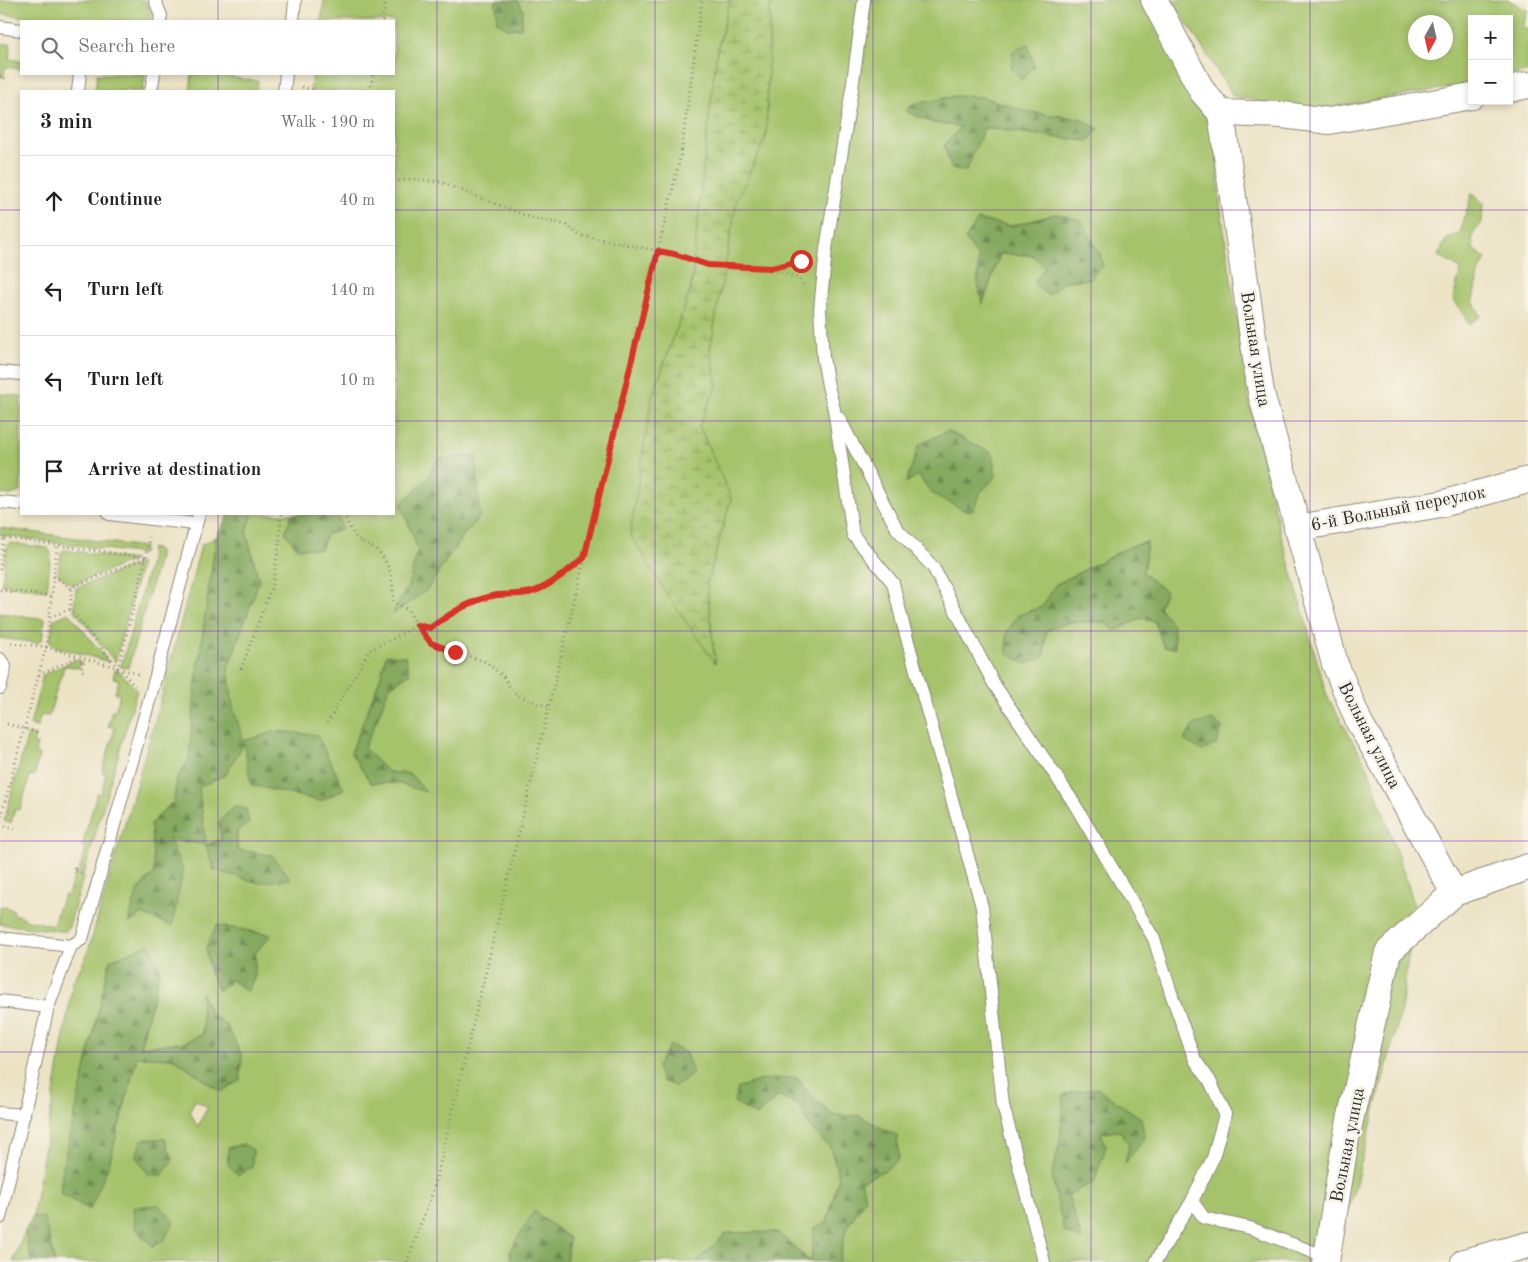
<!DOCTYPE html>
<html lang="en">
<head>
<meta charset="utf-8">
<style>
	body { margin:0; font-family:"Old Standard TT",serif; background:#f2f2f2; color:#202124 }
	.controls { position:absolute; right:15px; top:15px; display:grid; overflow:hidden; border-radius:0px; box-shadow:0 2px 8px #0003 }
	.controls button { width:45px; height:45px; display:grid; place-items:center; padding:0; border:0; border-bottom:1px solid #e0e0e0; background:#fff; color:#202124; font:25px sans-serif }
	.compass { position:absolute; left:1408px; top:15px; width:45px; height:45px; border-radius:50%; background:#fff; box-shadow:0 2px 8px #0003; rotate:188deg }
	.stop { position:absolute; width:15px; height:15px; margin:-11px; border:4px solid #d93025; border-radius:50%; background:#fff }
	.stop.end { background:#d93025; border-color:#fff; box-shadow:0 1px 5px #0008 }
	.list { margin:0; padding:0; list-style:none }
	h2 { display:flex; justify-content:space-between; align-items:center; height:65px; margin:0; padding:0 20px; font-size:21px }
	h2 small { font-size:16px; font-weight:400; color:#757577 }
	.list li { display:grid; grid-template-columns:32px 1fr auto; gap:15px; align-items:center; box-sizing:border-box; height:90px; padding:0 20px; border-top:1px solid #e0e0e0 }
	.list b { display:block; font-size:19px; white-space:nowrap }
	.list em { font-size:16px; font-style:normal; color:#757577 }
	.icon { flex:none; width:28px; height:28px; fill:none; stroke:currentColor; stroke-width:2; stroke-linecap:round; stroke-linejoin:round }
	.map { position:relative; flex:none; width:1528px; height:1262px; overflow:hidden }
	.search { position:absolute; background:#fff; box-shadow:0 2px 8px #0003; left:20px; top:20px; width:375px; height:55px; display:flex; align-items:center; gap:12px; box-sizing:border-box; padding:0 18px; border-radius:0px; color:#757577; font-size:19px }
	.panel { position:absolute; background:#fff; box-shadow:0 2px 8px #0003; left:20px; top:90px; width:375px; height:425px; border-radius:0px }
	.map>svg:first-child { display:block }
</style>
</head>
<body>
<div class="map">
<svg width="1528" height="1262" viewBox="0 0 1528 1262">
	<defs>
		<pattern id="forest-firs" width="22" height="20" patternUnits="userSpaceOnUse" patternTransform="scale(1.25)"><rect width="22" height="20" fill="#84a95f"/><path d="M5 1l3.5 6h-7zM16 11l3.5 6h-7z" fill="#6c8a4f"/></pattern>
		<pattern id="wetland-marsh" width="20" height="14" patternUnits="userSpaceOnUse" patternTransform="scale(1.25)"><rect width="20" height="14" fill="#a5c36b"/><path d="M1 5h8M5 5V1M11 12h8M15 12V8" fill="none" stroke="#879f58"/></pattern>
	</defs>
	<rect width="100%" height="100%" fill="#f7f3e8"/>
	<filter id="ink" filterUnits="userSpaceOnUse"><feTurbulence type="fractalNoise" baseFrequency=".02" numOctaves="2"/><feDisplacementMap in="SourceGraphic" scale="10" xChannelSelector="R" yChannelSelector="G"/><feConvolveMatrix kernelMatrix="1 2 1 2 8 2 1 2 1" color-interpolation-filters="sRGB"/></filter>
	<filter id="wash" filterUnits="userSpaceOnUse"><feTurbulence type="fractalNoise" baseFrequency=".0096" numOctaves="4" result="noise"/><feDisplacementMap in="SourceGraphic" scale="20" xChannelSelector="R" yChannelSelector="G"/><feGaussianBlur stdDeviation="1.12" result="paint"/><feColorMatrix in="noise" values="0 0 0 0 0 0 0 0 0 0 0 0 0 0 0 0 0 1.4 0 .05"/><feComposite in="paint" operator="in"/></filter>
	<g filter="url(#wash)">
		<rect width="100%" height="100%" fill="#ece3c5"/>
		<!-- green -->
		<g fill="#a5c36b" stroke="#68774b" fill-rule="evenodd">
			<polygon points="0,0 145,0 151,12 151,21 61,21 0,14"/>
			<path d="M324 0H496L497 22 523 9 517 0H730L717 51 703 170 691 289 652 397 715 661 707 584 731 498 699 426 717 385 710 349 737 199 766 137 770 11 772 0H1143L1202 106 1216 146 1220 203 1248 395 1279 528 1327 696 1368 768 1415 906 1401 1011 1349 1209 1331 1262H839L846 1229 865 1199 861 1181 885 1170 860 1116 832 1115 808 1092 796 1077 756 1116 779 1096 799 1106 810 1127 831 1149 839 1177 827 1222 814 1228 811 1262 777 1232 727 1233 696 1262H566L569 1238 510 1251 511 1262H55L44 1218 33 1216 73 982 87 955 158 710 201 545 216 537 196 682 189 760 177 778 174 801 151 823 154 873 138 890 129 923 142 914 172 925 169 839 199 786 225 775 244 742 233 708 228 668 259 581 246 531 253 514H292L285 532 297 548 321 549 326 535 342 528 338 514H394V91H310L313 74H394V21H321ZM982 97 1029 112 1082 119 1088 141 983 128 944 145 962 127 933 123 906 111ZM1056 214 1090 279 1065 281 1032 255 1000 254 983 304 978 283V220L1012 226ZM438 459 480 516 394 612 409 584 418 549 402 504 427 479ZM918 475 996 476 980 493 933 494ZM1147 542 1143 573 1165 592 1159 607 1173 625 1175 648 1164 647 1155 622 1141 618 1115 631 1104 622H1069L1046 631 1044 657 1017 616 1044 606 1055 585 1129 547ZM386 655 410 673 389 687 377 719 364 748 388 772 410 774 425 791 397 783H371L351 753 381 676ZM246 809 237 831V851L272 855 214 870 206 845 222 840ZM217 925 270 935 255 953V976L247 992 232 980ZM110 960 160 971 140 1047 186 1042 203 1034 201 993 210 1013 227 1026 221 1092 174 1058 137 1057 109 1164 60 1193 63 1167ZM195 1100 208 1107 197 1127 190 1111ZM1141 1118 1126 1162 1129 1145 1121 1131 1101 1132 1094 1181 1068 1195 1082 1239 1052 1177 1060 1141Z"/>
			<path d="M1172 0H1509L1528 11 1522 28H1528V71L1509 76V19H1472V84L1308 111 1233 96ZM1416 22H1446V52H1416Z"/>
			<polygon points="3,44 11,44 9,59 21,61 20,69 5,67 4,76 0,76 0,46"/>
			<polygon points="97,74 145,74 143,91 95,91"/>
			<polygon points="192,74 203,74 258,81 257,91 190,91"/>
			<polygon points="1472,193 1483,203 1482,222 1472,236 1473,249 1486,259 1478,274 1473,301 1481,316 1469,324 1453,299 1461,269 1438,256 1445,241 1460,233"/>
			<polygon points="0,394 21,396 21,491 11,495 0,494"/>
			<polygon points="0,528 144,547 143,554 0,535"/>
			<polygon points="10,543 48,548 51,553 47,590 2,585 7,545"/>
			<polygon points="151,548 158,550 159,552 159,559 128,668 121,667 150,562"/>
			<polygon points="64,550 135,560 72,585 58,574 61,553"/>
			<polygon points="141,563 115,662 74,610 76,588"/>
			<polygon points="0,613 45,619 42,639 38,643 0,638"/>
			<polygon points="69,613 109,662 54,646 50,642 53,620"/>
			<polygon points="75,660 81,661 79,668 68,666 64,667 60,680 59,681 49,716 41,715 37,727 30,725 43,675"/>
			<polygon points="115,670 120,672 137,690 84,873 79,871 86,848 82,846 97,793 101,794 106,773 102,772 115,728 108,726 112,711 115,711 120,694 115,693 119,680 113,678"/>
			<polygon points="28,734 35,736 33,743 37,744 35,754 39,755 34,776 30,775 20,810 15,809 11,823 4,821"/>
			<polygon points="75,872 84,875 69,926 66,931 59,931 0,924 0,906 14,910 13,914 24,917 24,919 53,926 59,905 61,905 64,895 68,896"/>
			<polygon points="25,1231 31,1261 39,1262 13,1262"/>
		</g>
		<!-- forest -->
		<g fill="url(#forest-firs)" stroke="#586a45">
			<polygon points="496,0 517,0 523,9 521,28 508,29 497,22"/>
			<polygon points="1028,44 1034,67 1021,80 1011,67 1013,51"/>
			<polygon points="955,96 982,97 1029,112 1082,119 1099,129 1088,141 984,128 966,171 951,168 944,145 961,127 933,123 906,111 913,104"/>
			<polygon points="1056,214 1081,220 1100,254 1103,266 1090,279 1065,281 1048,296 1034,283 1045,267 1032,255 1000,254 982,305 978,283 979,258 965,239 978,220 1012,226"/>
			<polygon points="947,431 992,453 996,476 980,493 973,511 964,510 933,494 918,475 906,483 919,445"/>
			<polygon points="476,456 480,516 462,537 426,591 393,614 409,584 418,549 401,504 427,479 438,459"/>
			<polygon points="229,514 253,514 246,531 259,581 228,668 233,708 244,741 277,731 317,735 344,789 320,801 251,785 244,743 225,775 199,787 206,845 221,840 219,822 234,806 246,809 249,823 237,831 237,850 272,855 291,879 259,883 214,870 206,845 169,839 183,870 172,926 142,914 128,923 138,890 154,873 151,823 174,801 177,778 189,760 196,682 216,537"/>
			<polygon points="292,514 338,514 342,529 326,535 321,549 297,548 285,532"/>
			<polygon points="1147,542 1143,573 1166,592 1159,607 1173,625 1175,648 1164,647 1155,622 1141,618 1115,631 1104,622 1069,622 1046,631 1044,657 1027,664 1007,654 1006,634 1017,616 1043,606 1055,585 1129,547"/>
			<polygon points="386,655 405,656 410,673 389,687 377,719 364,748 388,772 410,774 426,792 397,783 371,783 351,753 381,676"/>
			<polygon points="1212,720 1222,727 1217,744 1202,751 1184,740 1195,724"/>
			<polygon points="217,925 271,935 255,953 255,976 247,992 232,980 219,991 210,973 206,947"/>
			<polygon points="150,944 160,971 140,1047 186,1042 203,1034 201,991 210,1013 227,1026 242,1056 240,1080 221,1092 174,1058 137,1057 109,1164 90,1210 60,1193 63,1167 110,960"/>
			<polygon points="670,1045 686,1053 693,1074 675,1086 662,1081 657,1066"/>
			<polygon points="796,1077 808,1092 832,1115 860,1116 897,1136 899,1159 885,1170 861,1181 865,1199 846,1229 839,1262 811,1262 814,1228 827,1222 839,1177 831,1149 810,1127 799,1106 779,1096 756,1116 734,1102 738,1088 761,1080"/>
			<polygon points="1096,1088 1141,1118 1145,1138 1125,1163 1129,1145 1121,1131 1101,1133 1106,1147 1094,1182 1068,1195 1082,1240 1064,1231 1052,1177 1060,1141 1064,1094"/>
			<polygon points="142,1139 165,1139 173,1160 162,1175 149,1175 136,1157"/>
			<polygon points="243,1144 253,1150 252,1167 238,1175 228,1165 228,1148"/>
			<polygon points="159,1205 174,1221 163,1242 152,1246 135,1228 133,1207"/>
			<polygon points="534,1211 569,1238 566,1262 511,1262 510,1251"/>
			<polygon points="33,1216 44,1218 55,1262 31,1261 25,1231"/>
			<polygon points="777,1232 810,1262 696,1262 727,1233"/>
		</g>
		<!-- wetland -->
		<polygon fill="url(#wetland-marsh)" stroke="#68774b" points="730,0 772,0 770,11 766,137 737,200 710,349 717,385 699,426 731,498 707,584 715,663 666,593 630,534 652,397 691,289 703,170 717,51"/>
	</g>
	<g filter="url(#ink)">
		<g fill="none" stroke-linecap="round" stroke-linejoin="round">
			<defs>
				<g id="service">
					<polyline points="155,0 161,16 160,21"/>
					<polyline points="864,0 852,89 826,249 820,310 823,358 828,386 834,409 853,535 893,583 903,624 982,907 1003,1105 1044,1262"/>
					<polyline points="293,21 295,0"/>
					<polyline points="0,27 21,30"/>
					<polyline points="78,91 80,74"/>
					<polyline points="151,91 154,74"/>
					<polyline points="284,91 286,74"/>
					<polyline points="0,372 21,374"/>
					<polyline points="839,418 897,529 933,567 994,684 1072,800 1154,939 1172,996 1195,1060 1210,1081 1225,1114 1213,1158 1192,1201 1155,1262"/>
					<polyline points="0,502 21,504"/>
					<polyline points="109,514 195,524"/>
					<polyline points="0,659 5,667 0,688"/>
					<polyline points="0,938 71,946 82,939 154,683 199,514"/>
					<polyline points="0,1001 48,1007 71,946"/>
					<polyline points="0,1113 24,1115"/>
					<polyline points="1192,1201 1204,1218 1250,1228 1329,1258"/>
					<polyline points="0,1218 48,1007"/>
				</g>
				<g id="minor">
					<polyline points="1154,0 1202,91 1221,113 1283,115 1329,121 1472,96"/>
					<polyline points="1509,89 1528,85"/>
					<polyline points="1221,113 1261,393 1335,664 1359,722 1385,767 1454,893"/>
					<polyline points="1297,528 1441,504 1528,480"/>
					<polyline points="1326,1262 1346,1138 1388,952 1454,893 1528,867"/>
					<polyline points="1464,1262 1528,1245"/>
				</g>
			</defs>
			<!-- service casing -->
			<use href="#service" stroke="#8c8778" stroke-width="14"/>
			<!-- minor casing -->
			<use href="#minor" stroke="#8c8778" stroke-width="28"/>
			<!-- path -->
			<g stroke="#8c8778" stroke-width="3" stroke-dasharray="1 4" stroke-linecap="butt">
				<polyline points="382,21 386,0"/>
				<polyline points="0,77 4,77 4,81"/>
				<polyline points="302,87 316,91"/>
				<polyline points="370,91 373,74"/>
				<polyline points="394,181 413,179 440,182 532,218 567,225 579,235 674,254 708,265 771,268 801,261 808,258"/>
				<polyline points="394,240 394,244"/>
				<polyline points="772,269 798,278 804,285"/>
				<path d="M344 514C348 523 351 534 360 541 364 544 370 545 374 548 390 560 394 583 393 602L408 610 417 625 431 643 486 662 503 676 512 691 531 701 549 707"/>
				<polyline points="0,537 146,558"/>
				<polyline points="0,570 4,538"/>
				<polyline points="54,576 72,589"/>
				<polyline points="0,590 51,596"/>
				<polyline points="50,617 70,609"/>
				<polyline points="11,643 46,647 57,546"/>
				<polyline points="241,669 272,586 279,546 281,514"/>
				<polyline points="83,671 81,670 84,659"/>
				<polyline points="121,671 135,686"/>
				<polyline points="138,674 118,668 146,558 149,537"/>
				<polyline points="39,675 78,657"/>
				<path d="M327 723 370 650 402 634 417 625 430 628C450 614 472 599 496 595 508 593 521 595 531 592 549 587 569 570 584 558"/>
				<polyline points="7,724 40,733"/>
				<polyline points="0,821 46,647 118,668 70,609 72,589 74,586 146,558"/>
				<polyline points="0,825 15,829"/>
				<polyline points="75,868 74,871 82,873"/>
				<polyline points="407,1262 434,1188 681,154 702,0"/>
			</g>
			<!-- service -->
			<use href="#service" stroke="#fff" stroke-width="12"/>
			<!-- minor -->
			<use href="#minor" stroke="#fff" stroke-width="26"/>
		</g>
	</g>
	<g fill="none" stroke-linecap="round" stroke-linejoin="round" filter="url(#ink)">
		<!-- route -->
		<path stroke="#d93025" stroke-width="6" d="M455 652 431 643 417 625 430 628C450 614 472 599 497 595 508 594 521 595 532 592 551 586 568 570 584 558L658 251 674 254 708 265 772 268 801 261"/>
	</g>
	<!-- grid -->
	<path fill="none" stroke="#7b2cbf" stroke-width="1" stroke-opacity="0.55" d="M218 0V21M437 0V1262M655 0V1262M873 0V1262M1091 0V1262M1310 0V1262M218 74V91M0 210H21M394 210H1528M0 421H21M394 421H1528M218 514V1262M0 631H1528M0 841H1528M0 1052H1528"/>
	<g text-anchor="middle" stroke-width="5" stroke-linejoin="round" paint-order="stroke">
		<!-- street labels -->
		<g font-size="18" fill="#2b2b2b" stroke="#f7f3e8">
			<text transform="translate(1256 349) rotate(81)" y="6">Вольная улица</text>
			<text transform="translate(1398 508) rotate(-11)" y="6">6-й Вольный переулок</text>
			<text transform="translate(1370 735) rotate(63)" y="6">Вольная улица</text>
			<text transform="translate(1347 1145) rotate(-79)" y="6">Вольная улица</text>
		</g>
	</g>
</svg>
<div class="controls">
<button>+</button>
<button>−</button>
</div>
<svg class="compass" viewBox="-18 -18 36 36"><path d="M0-13l5 13h-10z" fill="#e53935"/><path d="M0 13l5-13h-10z" fill="#757577"/></svg>
<div class="stop" style="left:801px;top:261px"></div>
<div class="stop end" style="left:455px;top:652px"></div>
<div class="search"><svg class="icon" aria-label="search" viewBox="0 0 24 24"><circle cx="10" cy="10" r="6"/><path d="M15 15l6 6"/></svg>Search here</div>
<section class="panel">
<h2>3 min<small>Walk · 190 m</small></h2>
<ul class="list">
<li><svg class="icon" aria-label="ahead" viewBox="0 0 24 24"><path d="M12 20V5M6 11l6-6 6 6"/></svg><div><b>Continue</b></div><em>40 m</em></li>
<li><svg class="icon" aria-label="left" viewBox="0 0 24 24"><path d="M17 20v-9H6M10 6l-5 5 5 5"/></svg><div><b>Turn left</b></div><em>140 m</em></li>
<li><svg class="icon" aria-label="left" viewBox="0 0 24 24"><path d="M17 20v-9H6M10 6l-5 5 5 5"/></svg><div><b>Turn left</b></div><em>10 m</em></li>
<li><svg class="icon" aria-label="arrive" viewBox="0 0 24 24"><path d="M6 21V4h12l-3 4 3 4H6"/></svg><div><b>Arrive at destination</b></div></li>
</ul>
</section>
</div>
</body>
</html>
